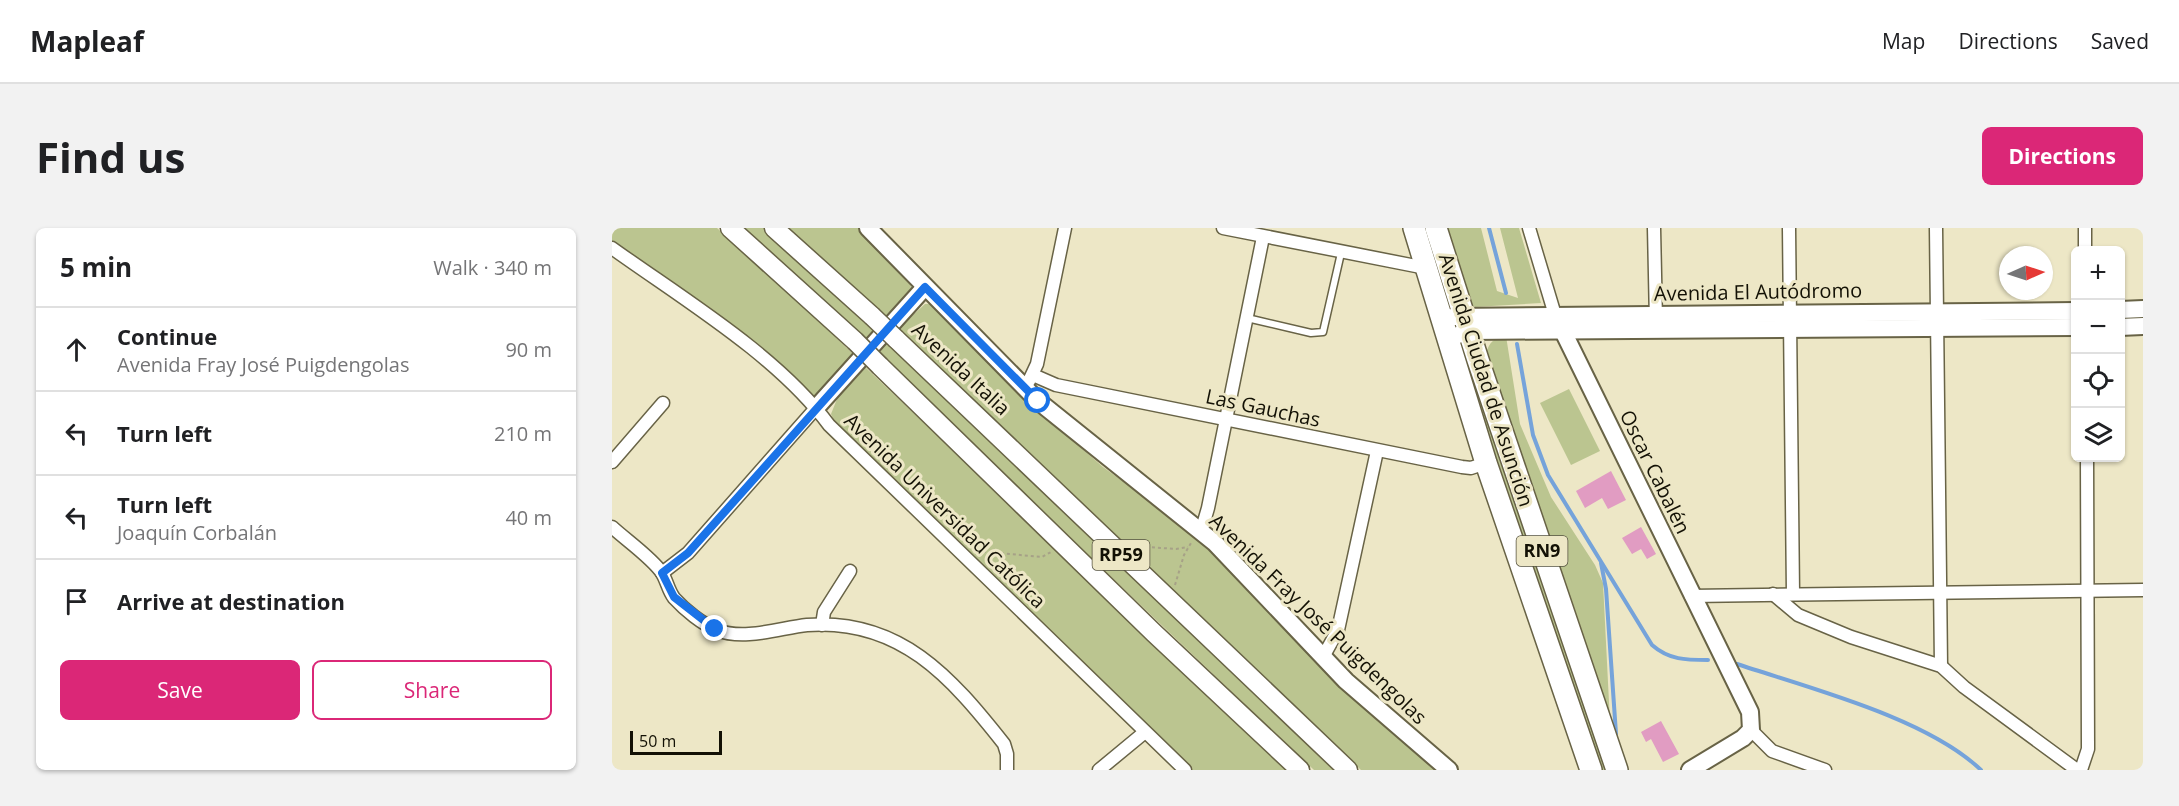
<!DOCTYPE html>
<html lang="en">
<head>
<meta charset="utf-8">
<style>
	body { margin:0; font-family:"Open Sans",sans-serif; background:#f2f2f2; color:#202124 }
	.controls { position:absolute; right:18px; top:18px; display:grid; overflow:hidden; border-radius:9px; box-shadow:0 2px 4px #0004 }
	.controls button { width:54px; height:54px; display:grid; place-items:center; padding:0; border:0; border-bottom:2px solid #e0e0e0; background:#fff; color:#202124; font:30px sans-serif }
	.compass { position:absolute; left:1387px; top:18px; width:54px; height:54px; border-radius:50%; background:#fff; box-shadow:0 2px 4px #0004; rotate:87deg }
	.scale { position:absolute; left:18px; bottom:15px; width:92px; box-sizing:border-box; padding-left:6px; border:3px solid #131105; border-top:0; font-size:16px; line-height:21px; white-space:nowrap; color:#131105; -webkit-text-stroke:4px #ede7c6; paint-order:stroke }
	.stop { position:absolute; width:18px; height:18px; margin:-14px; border:4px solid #1a73e8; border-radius:50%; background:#fff }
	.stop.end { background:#1a73e8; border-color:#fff; box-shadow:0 2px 6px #0008 }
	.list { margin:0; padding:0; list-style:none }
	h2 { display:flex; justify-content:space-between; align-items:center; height:78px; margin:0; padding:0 24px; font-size:26px }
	h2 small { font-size:20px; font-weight:400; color:#757577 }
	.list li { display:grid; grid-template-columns:39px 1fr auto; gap:18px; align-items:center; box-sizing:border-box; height:84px; padding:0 24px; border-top:2px solid #e0e0e0 }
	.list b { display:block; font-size:22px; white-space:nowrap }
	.list p { margin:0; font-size:20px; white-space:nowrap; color:#757577 }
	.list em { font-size:20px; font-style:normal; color:#757577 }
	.actions { display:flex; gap:12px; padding:18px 24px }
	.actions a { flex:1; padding:14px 0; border:2px solid #db2777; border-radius:9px; text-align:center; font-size:21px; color:#db2777 }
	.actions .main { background:#db2777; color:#fff }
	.icon { flex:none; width:33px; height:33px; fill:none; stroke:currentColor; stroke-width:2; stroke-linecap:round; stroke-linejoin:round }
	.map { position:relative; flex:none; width:1531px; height:542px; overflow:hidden; border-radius:9px }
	header { display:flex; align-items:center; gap:36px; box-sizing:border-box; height:84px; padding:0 30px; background:#fff; border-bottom:2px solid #e0e0e0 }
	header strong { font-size:28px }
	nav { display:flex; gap:33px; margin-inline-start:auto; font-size:21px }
	.intro { display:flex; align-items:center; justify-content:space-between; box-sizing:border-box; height:144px; padding:0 36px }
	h1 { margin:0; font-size:42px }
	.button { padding:15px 27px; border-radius:9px; background:#db2777; color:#fff; font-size:21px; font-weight:700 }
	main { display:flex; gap:36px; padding:0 36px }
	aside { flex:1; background:#fff; border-radius:9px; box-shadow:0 2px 4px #0004 }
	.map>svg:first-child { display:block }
</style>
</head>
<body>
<header>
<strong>Mapleaf</strong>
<nav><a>Map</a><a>Directions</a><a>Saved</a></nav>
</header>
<div class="intro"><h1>Find us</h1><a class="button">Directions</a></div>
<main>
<aside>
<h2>5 min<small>Walk · 340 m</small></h2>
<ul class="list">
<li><svg class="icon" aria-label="ahead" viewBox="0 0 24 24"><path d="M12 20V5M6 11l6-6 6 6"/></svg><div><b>Continue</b><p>Avenida Fray José Puigdengolas</p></div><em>90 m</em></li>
<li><svg class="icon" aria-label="left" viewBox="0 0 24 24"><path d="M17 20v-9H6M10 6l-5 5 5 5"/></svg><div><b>Turn left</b></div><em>210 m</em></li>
<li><svg class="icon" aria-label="left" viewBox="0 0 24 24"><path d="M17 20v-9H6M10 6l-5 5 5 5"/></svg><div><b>Turn left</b><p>Joaquín Corbalán</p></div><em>40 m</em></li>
<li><svg class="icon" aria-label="arrive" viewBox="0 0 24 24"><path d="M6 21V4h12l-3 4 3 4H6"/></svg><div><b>Arrive at destination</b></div></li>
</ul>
<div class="actions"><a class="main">Save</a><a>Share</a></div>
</aside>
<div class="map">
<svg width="1531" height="542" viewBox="0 0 1531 542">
	<rect width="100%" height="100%" fill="#ede7c6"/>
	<!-- green -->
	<g fill="#bbc590">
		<polygon points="0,0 105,0 181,68 242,127 202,168 138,114 0,13"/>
		<polygon points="132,0 153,0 161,7 723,542 702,542"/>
		<polygon points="177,0 248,0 296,51 299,59 297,67 274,90"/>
		<polygon points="830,0 869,0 885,63 906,70 888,0 907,0 929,75 863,79 855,73"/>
		<polygon points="313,76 320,76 409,167 491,239 580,303 828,542 749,542 287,100"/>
		<path d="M894 108 908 196 939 269 983 337 991 355 998 494 874 126C877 114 882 110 894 108Z"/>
		<polygon points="851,111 986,519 993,542 985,542 844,114"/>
		<polygon points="251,137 677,542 580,542 226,202 219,186 225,171"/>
		<polygon points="957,161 988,223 959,237 928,175"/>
	</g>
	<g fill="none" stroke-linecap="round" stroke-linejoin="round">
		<!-- stream -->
		<g stroke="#75a3da" stroke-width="4">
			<polyline points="877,0 894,65"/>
			<path d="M905 116 921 207 936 247 1040 417C1057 432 1074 432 1096 432"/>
			<polyline points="989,335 994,361 1004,506"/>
			<path d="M1125 436C1197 460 1315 490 1369 542"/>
		</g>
	</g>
	<!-- building -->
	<g fill="#e19cc2">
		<polygon points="999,243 1014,272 996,281 990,270 973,280 964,263"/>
		<polygon points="1029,299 1044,326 1035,331 1029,321 1020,326 1010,310"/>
		<polygon points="1049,493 1067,526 1051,534 1039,511 1034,514 1029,504"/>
	</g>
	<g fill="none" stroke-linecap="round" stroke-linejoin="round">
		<defs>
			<polyline id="lane" points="635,90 699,105 711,104 729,25"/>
			<g id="street">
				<polyline points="611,0 814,40"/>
				<polyline points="917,0 943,87"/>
				<polyline points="1042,0 1044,93"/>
				<polyline points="1177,0 1181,366"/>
				<polyline points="1324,0 1329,438"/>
				<polyline points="1473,0 1473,22"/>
				<path d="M0 20C71 71 165 127 217 197L573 542"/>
				<polyline points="421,147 444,157 850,239 859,240 874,235"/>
				<polyline points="417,153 425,136 453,0"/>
				<polyline points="0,234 51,175"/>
				<path d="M0 299C14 312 40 330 50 345 55 353 56 362 62 370 73 382 90 396 105 402 132 413 168 400 195 397 288 390 339 449 392 516L395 526V542"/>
				<polyline points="589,304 596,280 651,9"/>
				<polyline points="50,345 76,325 204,180"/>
				<polyline points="1161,366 1186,387 1239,409 1329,438 1352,459 1465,542"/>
				<polyline points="1079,368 1531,362"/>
				<polyline points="210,397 212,384 238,343"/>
				<polyline points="711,429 726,402 765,223"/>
				<polyline points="1139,502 1160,523 1213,542"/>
				<polyline points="487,542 533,504"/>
				<polyline points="1469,542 1476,521 1475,230"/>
			</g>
			<g id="secondary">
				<polyline points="256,0 426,173 603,315 734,453 837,542"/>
				<polyline points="1508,82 1531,81"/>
				<polyline points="840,89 1464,83"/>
				<polyline points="946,93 1138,484 1139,502 1131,510 1078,542"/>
				<polyline points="1508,99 1531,98"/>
				<polyline points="846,107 857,103 1464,99"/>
				<polyline points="204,180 313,59"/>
			</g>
			<g id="primary">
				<polyline points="118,0 243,113"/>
				<polyline points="162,0 260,88"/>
				<polyline points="284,111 736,542"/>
				<polyline points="268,138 542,405 688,542"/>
			</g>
			<g id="highway">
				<polyline points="802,0 874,235 979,542"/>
				<polyline points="824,0 866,132 1005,542"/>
			</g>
		</defs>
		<!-- lane casing -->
		<use href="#lane" stroke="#686346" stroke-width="9"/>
		<!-- street casing -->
		<use href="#street" stroke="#686346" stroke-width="15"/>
		<!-- secondary casing -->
		<use href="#secondary" stroke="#686346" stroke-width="20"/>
		<!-- primary casing -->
		<use href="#primary" stroke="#686346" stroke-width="21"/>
		<!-- highway casing -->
		<use href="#highway" stroke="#686346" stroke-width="24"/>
		<!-- path -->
		<g stroke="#a6a187" stroke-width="2" stroke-dasharray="3 3" stroke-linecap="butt">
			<polyline points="522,318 564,321 576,319"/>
			<polyline points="365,323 430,329 439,324"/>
			<polyline points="563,357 572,327 579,315"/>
		</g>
		<!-- lane -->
		<use href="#lane" stroke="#fff" stroke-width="6"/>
		<!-- street -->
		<use href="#street" stroke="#fff" stroke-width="12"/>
		<!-- secondary -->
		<use href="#secondary" stroke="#fff" stroke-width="16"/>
		<!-- primary -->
		<use href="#primary" stroke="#fff" stroke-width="18"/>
		<!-- highway -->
		<use href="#highway" stroke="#fff" stroke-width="21"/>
		<defs>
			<g id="primary-bridge">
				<polyline points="260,88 284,111"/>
				<polyline points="243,113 268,138"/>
			</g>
		</defs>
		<!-- primary-bridge casing -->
		<use href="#primary-bridge" stroke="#686346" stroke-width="21" stroke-linecap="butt"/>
		<!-- primary-bridge -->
		<use href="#primary-bridge" stroke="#fff" stroke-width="18"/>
	</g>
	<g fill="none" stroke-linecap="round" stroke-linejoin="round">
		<!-- route -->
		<polyline stroke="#1a73e8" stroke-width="8" points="103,401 62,369 50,345 76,325 313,59 426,173"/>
	</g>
	<g text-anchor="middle" stroke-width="6" stroke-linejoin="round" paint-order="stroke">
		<!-- shield labels -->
		<g fill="#ede7c6" stroke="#54513f" stroke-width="1.5">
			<rect x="904.5" y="308" width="51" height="30" rx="4.5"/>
			<rect x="480.5" y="312" width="57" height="30" rx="4.5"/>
		</g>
		<g font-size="18" font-weight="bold" fill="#131105">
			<text x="930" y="329">RN9</text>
			<text x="509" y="333">RP59</text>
		</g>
		<!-- street labels -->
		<g font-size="20" fill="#131105" stroke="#ede7c6">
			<text transform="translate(1146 64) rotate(-1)" y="7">Avenida El Autódromo</text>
			<text transform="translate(349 141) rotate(43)" y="7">Avenida Italia</text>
			<text transform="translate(874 152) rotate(72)" y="7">Avenida Ciudad de Asunción</text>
			<text transform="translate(651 180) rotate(12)" y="7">Las Gauchas</text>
			<text transform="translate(1043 244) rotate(64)" y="7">Oscar Cabalén</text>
			<text transform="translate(333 283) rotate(44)" y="7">Avenida Universidad Católica</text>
			<text transform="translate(706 391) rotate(44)" y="7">Avenida Fray José Puigdengolas</text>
		</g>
	</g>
</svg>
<div class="controls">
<button>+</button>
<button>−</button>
<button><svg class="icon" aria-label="locate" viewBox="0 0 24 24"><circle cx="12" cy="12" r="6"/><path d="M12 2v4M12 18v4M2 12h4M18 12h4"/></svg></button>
<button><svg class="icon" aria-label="layers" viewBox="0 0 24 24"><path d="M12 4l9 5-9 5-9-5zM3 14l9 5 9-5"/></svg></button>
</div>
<svg class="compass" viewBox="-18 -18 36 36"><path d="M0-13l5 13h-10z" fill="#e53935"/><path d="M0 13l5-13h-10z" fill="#757577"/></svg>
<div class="scale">50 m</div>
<div class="stop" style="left:426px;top:173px"></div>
<div class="stop end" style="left:103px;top:401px"></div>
</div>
</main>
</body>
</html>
